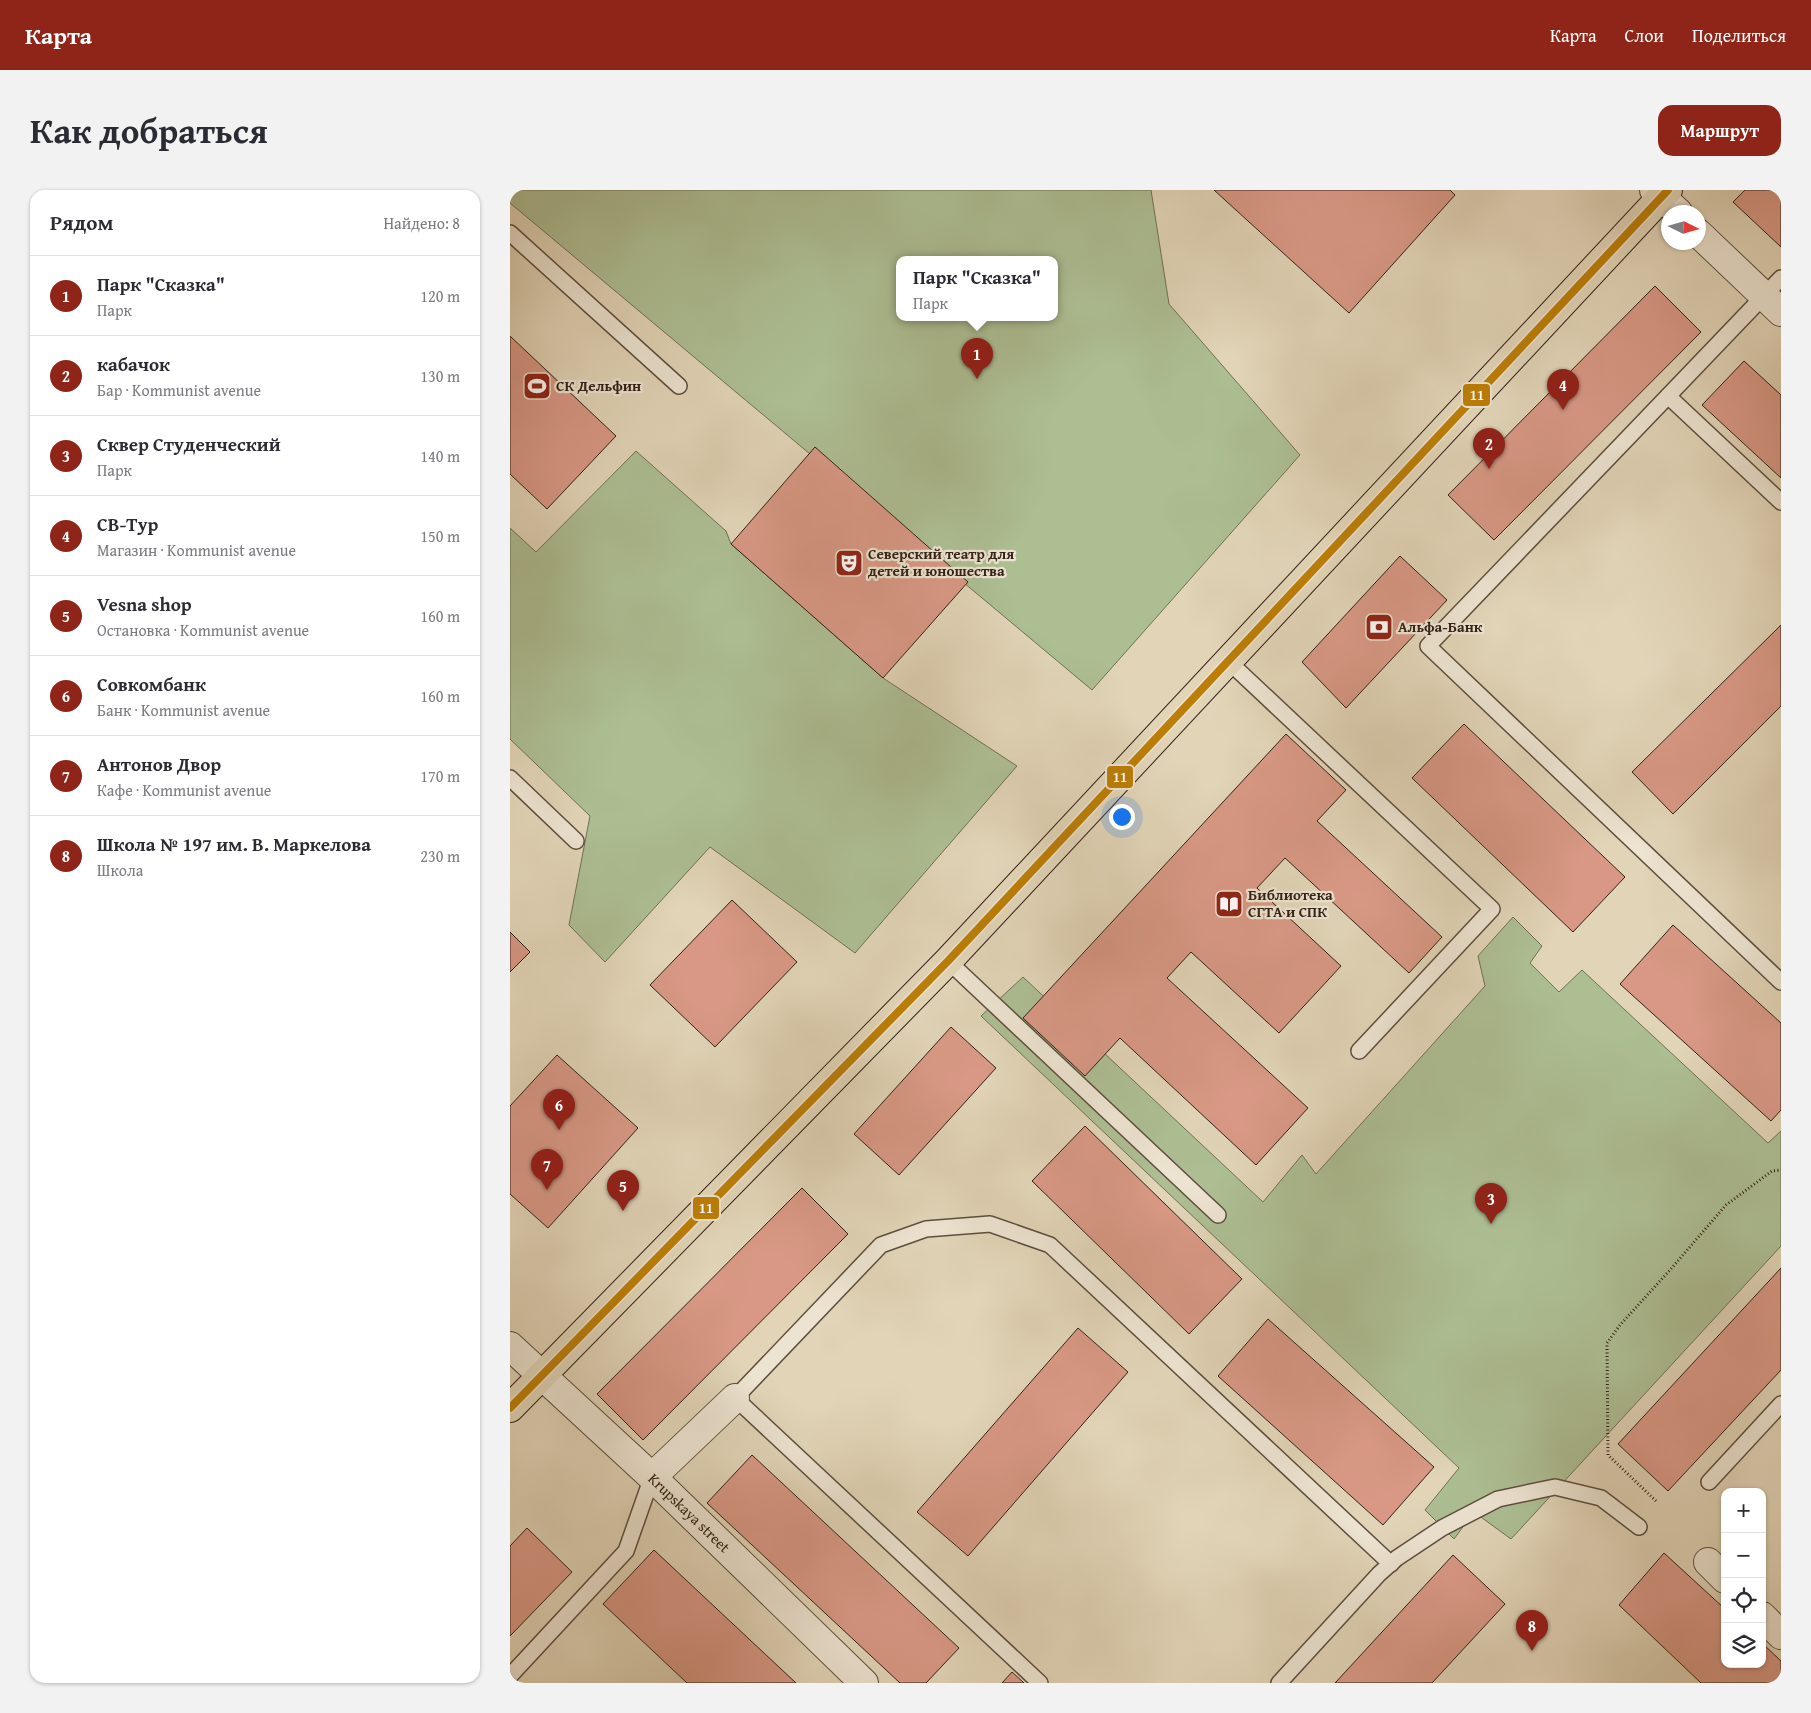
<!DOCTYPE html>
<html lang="ru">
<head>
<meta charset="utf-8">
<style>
	body { margin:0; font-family:"Gentium Book Plus",serif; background:#f2f2f3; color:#2b2b33 }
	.controls { position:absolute; right:15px; bottom:15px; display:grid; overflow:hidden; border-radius:10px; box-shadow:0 1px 4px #0004 }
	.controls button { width:45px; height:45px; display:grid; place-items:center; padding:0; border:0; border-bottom:1px solid #e1e1e2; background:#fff; color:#2b2b33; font:25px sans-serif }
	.compass { position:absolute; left:1151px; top:15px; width:45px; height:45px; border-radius:50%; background:#fff; box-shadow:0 1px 4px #0004; rotate:95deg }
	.you { position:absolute; left:611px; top:626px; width:18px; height:18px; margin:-12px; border:4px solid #fff; border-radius:50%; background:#1a73e8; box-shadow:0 0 0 8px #1a73e833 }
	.badge { display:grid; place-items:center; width:32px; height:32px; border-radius:50%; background:#8f2418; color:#fff; font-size:16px; font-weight:700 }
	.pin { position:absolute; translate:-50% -41px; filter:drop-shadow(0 1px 2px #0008) }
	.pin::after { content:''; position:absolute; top:26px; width:18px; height:15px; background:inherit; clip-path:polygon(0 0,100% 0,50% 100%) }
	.popup { position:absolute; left:386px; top:66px; width:162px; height:65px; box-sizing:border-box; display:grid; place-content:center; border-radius:10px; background:#fff; filter:drop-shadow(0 1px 4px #0005); font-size:16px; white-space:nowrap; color:#7c7c81 }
	.popup b { font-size:19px; color:#2b2b33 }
	.popup::after { content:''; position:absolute; left:50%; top:100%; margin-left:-10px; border:10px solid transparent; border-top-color:#fff }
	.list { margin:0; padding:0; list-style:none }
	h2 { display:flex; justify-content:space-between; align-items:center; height:65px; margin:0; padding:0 20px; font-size:21px }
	h2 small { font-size:16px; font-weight:400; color:#7c7c81 }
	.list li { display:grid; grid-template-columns:32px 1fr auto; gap:15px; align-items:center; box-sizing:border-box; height:80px; padding:0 20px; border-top:1px solid #e1e1e2 }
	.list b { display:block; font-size:19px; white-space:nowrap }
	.list p { margin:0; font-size:16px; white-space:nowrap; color:#7c7c81 }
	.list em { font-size:16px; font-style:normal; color:#7c7c81 }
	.icon { flex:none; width:28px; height:28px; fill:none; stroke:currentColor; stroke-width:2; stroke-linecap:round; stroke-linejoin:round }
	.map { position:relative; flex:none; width:1271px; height:1493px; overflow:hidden; border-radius:15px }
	header { display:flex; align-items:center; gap:30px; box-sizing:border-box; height:70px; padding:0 25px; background:#8f2418; color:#fff }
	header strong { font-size:24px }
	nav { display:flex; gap:28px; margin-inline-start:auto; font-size:18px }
	.intro { display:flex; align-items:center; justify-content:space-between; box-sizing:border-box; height:120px; padding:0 30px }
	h1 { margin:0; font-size:35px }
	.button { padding:12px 22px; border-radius:15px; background:#8f2418; color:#fff; font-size:18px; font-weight:700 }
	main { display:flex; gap:30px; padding:0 30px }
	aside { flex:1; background:#fff; border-radius:15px; box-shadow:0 1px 4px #0004 }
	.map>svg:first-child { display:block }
</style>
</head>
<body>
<header>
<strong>Карта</strong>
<nav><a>Карта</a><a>Слои</a><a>Поделиться</a></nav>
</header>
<div class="intro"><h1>Как добраться</h1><a class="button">Маршрут</a></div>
<main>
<aside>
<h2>Рядом<small>Найдено: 8</small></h2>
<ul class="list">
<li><span class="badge">1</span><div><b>Парк &quot;Сказка&quot;</b><p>Парк</p></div><em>120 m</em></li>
<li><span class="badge">2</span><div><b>кабачок</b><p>Бар · Kommunist avenue</p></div><em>130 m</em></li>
<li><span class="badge">3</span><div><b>Сквер Студенческий</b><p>Парк</p></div><em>140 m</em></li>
<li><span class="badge">4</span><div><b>СВ-Тур</b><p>Магазин · Kommunist avenue</p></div><em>150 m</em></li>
<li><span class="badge">5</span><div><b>Vesna shop</b><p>Остановка · Kommunist avenue</p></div><em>160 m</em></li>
<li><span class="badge">6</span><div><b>Совкомбанк</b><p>Банк · Kommunist avenue</p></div><em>160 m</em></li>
<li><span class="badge">7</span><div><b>Антонов Двор</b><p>Кафе · Kommunist avenue</p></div><em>170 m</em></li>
<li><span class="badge">8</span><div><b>Школа № 197 им. В. Маркелова</b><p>Школа</p></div><em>230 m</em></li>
</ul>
</aside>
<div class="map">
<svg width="1271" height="1493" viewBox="0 0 1271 1493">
	<rect width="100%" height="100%" fill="#e1d4b7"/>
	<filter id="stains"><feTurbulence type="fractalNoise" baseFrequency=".004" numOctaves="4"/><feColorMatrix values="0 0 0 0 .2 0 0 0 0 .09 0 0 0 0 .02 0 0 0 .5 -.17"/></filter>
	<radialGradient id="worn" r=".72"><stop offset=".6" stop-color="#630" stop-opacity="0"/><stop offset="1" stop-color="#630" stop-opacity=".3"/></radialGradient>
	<!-- green -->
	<g fill="#adbe93" stroke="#707055" fill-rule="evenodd">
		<path d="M0 0H641L659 114 790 265 582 500 0 13ZM390 70H544V128H390Z"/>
		<polygon points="126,261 216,341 221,354 373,488 507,576 345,763 200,657 95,772 59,735 80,626 0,549 0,338 26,362"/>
		<polygon points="1003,727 1032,756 1020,773 1049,802 1072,780 1258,953 1271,941 1271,1056 1001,1349 964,1322 944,1349 915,1320 949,1278 471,826 513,787 753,1012 792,965 806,984 975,796 968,766"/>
	</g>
	<!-- building -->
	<g fill="#d89885" stroke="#332117">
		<polygon points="704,0 940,0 945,5 839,123"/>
		<polygon points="1235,0 1271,0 1271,57 1223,12"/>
		<polygon points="1145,96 1191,142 984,350 938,305"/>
		<polygon points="0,146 106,246 37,319 0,284"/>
		<polygon points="1234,171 1271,205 1271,288 1192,215"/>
		<polygon points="305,257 458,392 373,488 221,354"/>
		<polygon points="890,366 937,410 836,518 792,472"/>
		<polygon points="1271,435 1271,516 1163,624 1122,582"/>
		<polygon points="954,534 1115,687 1063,742 902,588"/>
		<polygon points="776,544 836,600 807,631 932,747 899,783 775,668 747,698 831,776 769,843 681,762 657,788 798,918 746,975 610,848 575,886 513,828"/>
		<polygon points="222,710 287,772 205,857 140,795"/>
		<polygon points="1163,735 1271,833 1271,920 1261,931 1110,794"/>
		<polygon points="0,742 20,762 0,782"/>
		<polygon points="441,837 486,878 389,985 344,944"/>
		<polygon points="47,865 128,938 38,1038 0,1004 0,916"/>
		<polygon points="575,936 732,1089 679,1144 522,991"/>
		<polygon points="292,998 338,1044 133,1250 87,1204"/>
		<polygon points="1271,1078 1271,1180 1158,1301 1108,1254"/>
		<polygon points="758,1129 924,1277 873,1335 708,1186"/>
		<polygon points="568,1138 618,1182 458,1366 407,1322"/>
		<polygon points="242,1265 449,1458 416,1493 390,1493 197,1313"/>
		<polygon points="17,1338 62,1382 0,1446 0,1356"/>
		<polygon points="144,1360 286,1493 177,1493 93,1414"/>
		<polygon points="1154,1363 1215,1419 1215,1474 1252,1474 1252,1453 1271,1471 1271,1493 1191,1493 1109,1415"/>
		<polygon points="943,1365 995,1414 922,1493 825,1493"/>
		<polygon points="502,1482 514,1493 492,1493"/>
	</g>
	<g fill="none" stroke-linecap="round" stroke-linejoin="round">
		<defs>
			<g id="service">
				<polyline points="0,43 169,196"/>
				<polyline points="1271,88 1158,206 1271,312"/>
				<polyline points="1158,206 918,456 1271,792"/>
				<polyline points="717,470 982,719 849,861"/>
				<polyline points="0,588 66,651"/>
				<polyline points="438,771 708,1025"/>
				<polyline points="1199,1292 1271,1214"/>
				<polyline points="0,1486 116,1361 142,1287"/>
				<polyline points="530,1493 225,1208 371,1055 416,1039 480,1034 540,1055 881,1374"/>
				<polyline points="769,1493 869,1384 887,1368 932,1338 988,1309 1045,1297 1091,1308 1129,1337"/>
			</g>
			<g id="minor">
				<polyline points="1144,0 1168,22"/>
				<polyline points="1188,43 1271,122"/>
				<polyline points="0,1156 142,1287 354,1493"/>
				<polyline points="142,1287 225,1208"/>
				<polyline points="1198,1372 1215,1389"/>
				<polyline points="1252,1426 1271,1445"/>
			</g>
			<polyline id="primary" points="0,1218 438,771 1158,0"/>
		</defs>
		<!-- service casing -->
		<use href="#service" stroke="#5e4e3f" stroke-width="18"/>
		<!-- minor casing -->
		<use href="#minor" stroke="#5e4e3f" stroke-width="30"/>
		<!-- primary casing -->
		<use href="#primary" stroke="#332117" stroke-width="30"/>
		<!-- path -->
		<polyline stroke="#332117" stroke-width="3" stroke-dasharray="1 2.5" stroke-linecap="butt" points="1146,1311 1098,1265 1097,1153 1110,1135 1160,1080 1216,1015 1262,981 1271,980"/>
		<!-- service -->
		<use href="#service" stroke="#ece3d0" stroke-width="15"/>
		<!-- minor -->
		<use href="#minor" stroke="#ece3d0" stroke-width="28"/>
		<!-- primary -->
		<use href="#primary" stroke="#e1d4b7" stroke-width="28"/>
		<defs>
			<polyline id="bus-1" points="0,1218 438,771 1158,0"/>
		</defs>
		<!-- bus-1 casing -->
		<use href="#bus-1" stroke="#ece3d0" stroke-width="11"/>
		<!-- bus-1 -->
		<use href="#bus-1" stroke="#bc7e07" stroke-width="8"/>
	</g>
	<!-- icons -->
	<defs>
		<symbol id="stadium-square" viewBox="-11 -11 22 22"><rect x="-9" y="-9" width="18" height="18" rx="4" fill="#8f2418" stroke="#ece3d0"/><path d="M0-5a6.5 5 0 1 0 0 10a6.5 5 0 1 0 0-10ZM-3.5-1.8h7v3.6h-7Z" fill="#fff"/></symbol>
		<symbol id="theatre-square" viewBox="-11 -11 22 22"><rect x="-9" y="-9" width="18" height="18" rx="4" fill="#8f2418" stroke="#ece3d0"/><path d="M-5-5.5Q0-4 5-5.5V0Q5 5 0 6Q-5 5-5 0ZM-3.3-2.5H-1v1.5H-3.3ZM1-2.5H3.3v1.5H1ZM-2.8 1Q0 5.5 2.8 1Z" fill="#fff"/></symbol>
		<symbol id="bank-square" viewBox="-11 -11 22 22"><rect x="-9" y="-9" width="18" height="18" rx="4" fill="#8f2418" stroke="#ece3d0"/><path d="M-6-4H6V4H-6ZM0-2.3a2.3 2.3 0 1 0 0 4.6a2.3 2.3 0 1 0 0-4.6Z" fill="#fff"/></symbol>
		<symbol id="library-square" viewBox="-11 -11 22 22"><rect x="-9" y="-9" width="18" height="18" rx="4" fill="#8f2418" stroke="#ece3d0"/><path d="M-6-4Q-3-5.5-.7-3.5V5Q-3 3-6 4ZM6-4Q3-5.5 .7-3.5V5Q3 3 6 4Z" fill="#fff"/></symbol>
	</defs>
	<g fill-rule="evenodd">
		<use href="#stadium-square" x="11" y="180" width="32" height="32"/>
		<use href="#theatre-square" x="323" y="357" width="32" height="32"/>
		<use href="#bank-square" x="853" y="421" width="32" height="32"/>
		<use href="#library-square" x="703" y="698" width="32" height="32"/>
	</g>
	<g text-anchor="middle" stroke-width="4.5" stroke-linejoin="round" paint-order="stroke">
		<!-- poi labels -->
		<g font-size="15" font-weight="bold" fill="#332117" stroke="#ece3d0" text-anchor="start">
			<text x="46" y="201">СК Дельфин</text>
			<text x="358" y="369">Северский театр для<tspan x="358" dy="17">детей и юношества</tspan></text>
			<text x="888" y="442">Альфа-Банк</text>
			<text x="738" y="710">Библиотека<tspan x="738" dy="17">СГТА и СПК</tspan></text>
		</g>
		<!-- street labels -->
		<g font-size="15" fill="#332117" stroke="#ece3d0">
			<text transform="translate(179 1323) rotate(44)" y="5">Krupskaya street</text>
		</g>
	</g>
	<g stroke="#ece3d0" stroke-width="2">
		<rect x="952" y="193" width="29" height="24" rx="5" fill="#bc7e07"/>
		<rect x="596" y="575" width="28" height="24" rx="5" fill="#bc7e07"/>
		<rect x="182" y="1006" width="28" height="24" rx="5" fill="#bc7e07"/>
	</g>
	<g font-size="14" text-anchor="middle" font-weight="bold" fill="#fff">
		<text x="967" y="210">11</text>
		<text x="610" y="592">11</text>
		<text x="196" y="1023">11</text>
	</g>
	<rect width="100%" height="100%" filter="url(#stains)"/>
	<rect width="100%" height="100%" fill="url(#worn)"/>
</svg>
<div class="controls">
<button>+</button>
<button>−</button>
<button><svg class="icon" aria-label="locate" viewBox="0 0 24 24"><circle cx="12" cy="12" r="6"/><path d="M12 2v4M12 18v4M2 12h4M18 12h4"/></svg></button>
<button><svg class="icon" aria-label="layers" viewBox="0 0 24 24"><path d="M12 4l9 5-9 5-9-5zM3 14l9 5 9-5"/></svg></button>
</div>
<svg class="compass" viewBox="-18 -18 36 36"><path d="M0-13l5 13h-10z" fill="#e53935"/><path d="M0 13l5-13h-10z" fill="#7c7c81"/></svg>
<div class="you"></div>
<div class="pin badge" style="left:467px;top:189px">1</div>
<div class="popup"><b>Парк &quot;Сказка&quot;</b>Парк</div>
<div class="pin badge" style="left:979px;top:279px">2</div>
<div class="pin badge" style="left:981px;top:1034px">3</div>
<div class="pin badge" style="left:1053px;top:220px">4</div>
<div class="pin badge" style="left:113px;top:1021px">5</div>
<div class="pin badge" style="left:49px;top:940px">6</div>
<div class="pin badge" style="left:37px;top:1000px">7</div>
<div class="pin badge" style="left:1022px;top:1461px">8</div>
</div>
</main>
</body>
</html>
